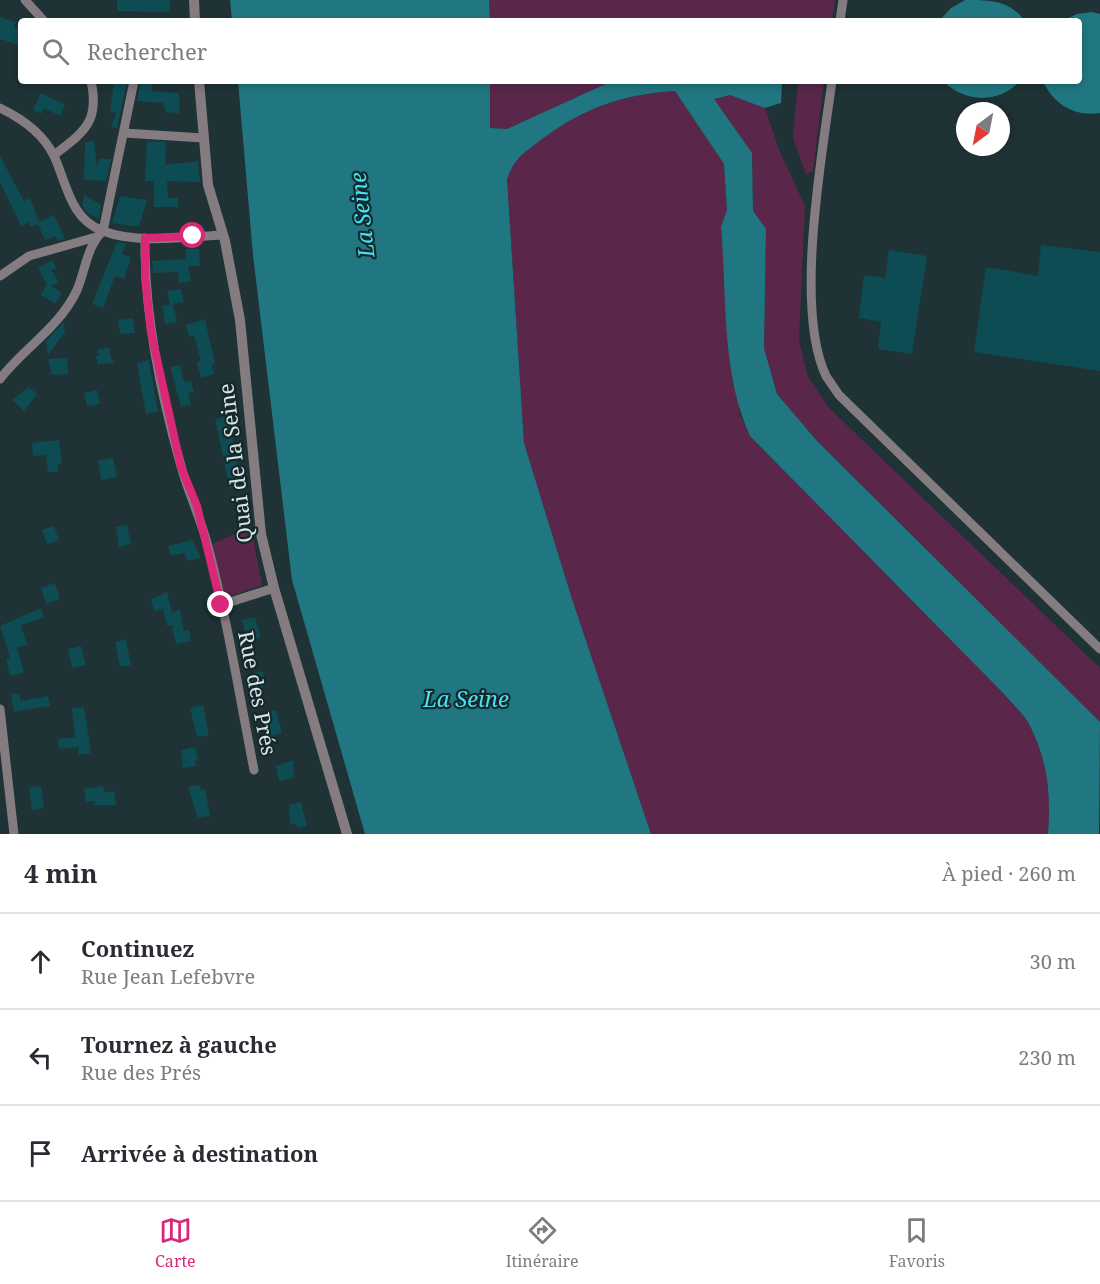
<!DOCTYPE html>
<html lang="fr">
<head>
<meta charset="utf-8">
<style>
	body { margin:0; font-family:"Noto Serif",serif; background:#f2f2f3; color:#2b2b33 }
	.compass { position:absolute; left:956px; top:102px; width:54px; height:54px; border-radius:50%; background:#fff; box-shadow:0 3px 9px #0003; rotate:212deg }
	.stop { position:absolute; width:18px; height:18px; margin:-14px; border:4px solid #db2777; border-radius:50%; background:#fff }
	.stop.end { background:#db2777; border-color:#fff; box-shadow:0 2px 6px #0008 }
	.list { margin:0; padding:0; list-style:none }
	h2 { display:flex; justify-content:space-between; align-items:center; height:78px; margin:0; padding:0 24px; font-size:26px }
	h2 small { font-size:20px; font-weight:400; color:#7c7c81 }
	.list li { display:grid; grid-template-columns:39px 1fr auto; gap:18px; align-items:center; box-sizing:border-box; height:96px; padding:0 24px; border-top:2px solid #e1e1e2 }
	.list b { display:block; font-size:22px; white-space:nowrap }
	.list p { margin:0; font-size:20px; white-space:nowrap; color:#7c7c81 }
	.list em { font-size:20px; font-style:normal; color:#7c7c81 }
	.icon { flex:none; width:33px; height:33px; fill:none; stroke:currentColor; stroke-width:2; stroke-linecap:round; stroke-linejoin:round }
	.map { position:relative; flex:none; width:1100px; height:834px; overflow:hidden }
	.search { position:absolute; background:#fff; box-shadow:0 3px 9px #0003; left:18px; right:18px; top:18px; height:66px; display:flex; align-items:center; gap:15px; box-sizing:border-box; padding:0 21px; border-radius:6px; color:#7c7c81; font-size:22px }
	.sheet { height:366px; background:#fff }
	nav { display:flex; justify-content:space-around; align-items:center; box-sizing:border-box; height:84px; border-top:2px solid #e1e1e2; background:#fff; font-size:16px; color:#7c7c81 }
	nav a { display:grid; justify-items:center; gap:3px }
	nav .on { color:#db2777 }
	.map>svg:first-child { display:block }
</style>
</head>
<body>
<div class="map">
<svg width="1100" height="834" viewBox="0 0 1100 834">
	<rect width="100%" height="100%" fill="#1f3235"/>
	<!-- green -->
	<g fill="#5a274b">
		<polygon points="489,0 835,0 832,21 490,21"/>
		<polygon points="490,81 612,81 507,129 490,128"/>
		<polygon points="798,81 824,81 813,172 806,174 793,138"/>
		<path d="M675 91 724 164 727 210 721 227 725 283 740 415 750 436 1005 695C1013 705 1026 716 1031 728 1048 762 1051 797 1048 834H651L572 599 524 443 507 179C515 156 523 154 542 139 584 108 623 94 675 91Z"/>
		<polygon points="730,95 765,108 780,152 805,206 799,340 808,377 829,408 1100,668 1100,722 817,441 777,394 764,348 766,230 753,211 752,153 713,98"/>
		<polygon points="251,527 262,585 225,598 212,544"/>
	</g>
	<!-- water -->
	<g fill="#217781">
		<polygon points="230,0 489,0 490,21 232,21"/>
		<path d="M965 0C990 0 1009 0 1025 21H939L951 8Z"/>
		<path d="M1092 12 1100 14V113C1075 117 1053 104 1043 81H1079V21H1062L1077 14Z"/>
		<path d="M238 81H490V128L507 129 612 81H782L781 103 765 108 730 95 714 99 752 153 753 211 766 229 764 348 777 394 817 441 1100 722 1099 834H1048C1051 797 1048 762 1031 728 1026 716 1013 705 1005 695L750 436C721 372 727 296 721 227L727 210 724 164 675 91C623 94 584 108 542 139 524 153 515 157 507 179L524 443 572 599 651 834H365L292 580 253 255Z"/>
		<path d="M943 81H1020C999 104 965 103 943 81Z"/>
	</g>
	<!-- building -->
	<g fill="#0e4c53">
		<polygon points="117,0 170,0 170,12 117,11"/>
		<polygon points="0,17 16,22 14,27 20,29 18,33 21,34 19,45 0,39"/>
		<polygon points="114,81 127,81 117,128 111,127 116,113 110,112"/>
		<polygon points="141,81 152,81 152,91 179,93 180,114 166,112 163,103 137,101"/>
		<polygon points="41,93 65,105 60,116 44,108 41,114 33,110"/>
		<polygon points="94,140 97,167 100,159 111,159 106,181 84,180 85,143"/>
		<polygon points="147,141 166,142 165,165 198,161 200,182 167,181 168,198 178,198 178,207 154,207 154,181 145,181"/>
		<polygon points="0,156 24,201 30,198 39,222 54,215 65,239 58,241 55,236 45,240 38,224 30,227 28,222 21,226 0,182"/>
		<polygon points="84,195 101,205 99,219 88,213 82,206"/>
		<polygon points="120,196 147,200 139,227 112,223"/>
		<polygon points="117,242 126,243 122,254 131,257 124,279 115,276 103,308 92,304"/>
		<polygon points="1041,245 1100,252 1100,371 974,352 986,267 1038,276"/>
		<polygon points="186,249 199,249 200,266 188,266 191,281 179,283 178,272 153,273 152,261 186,259"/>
		<polygon points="889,250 927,256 912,354 878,349 881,322 859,318 864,275 885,278"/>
		<polygon points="53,260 56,268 51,270 59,282 51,286 62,293 55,304 41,295 47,285 38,268"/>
		<polygon points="181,289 184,302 173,304 177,322 165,324 162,306 170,305 167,291"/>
		<polygon points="133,318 135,333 120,334 118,320"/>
		<polygon points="205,319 215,364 212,365 214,374 201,378 197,362 201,361 194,336 189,337 186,325"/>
		<polygon points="64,322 65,332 48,355 46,341"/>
		<polygon points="109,347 111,359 115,362 98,365 96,356 100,356 97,350"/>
		<polygon points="67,358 68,374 52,375 48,359"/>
		<polygon points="149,360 158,412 146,414 137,363"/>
		<polygon points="180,365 184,382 191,381 194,392 188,393 191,405 181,407 170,367"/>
		<polygon points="29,387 37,394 24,411 12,400"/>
		<polygon points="97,390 100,404 87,406 84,393"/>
		<polygon points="228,416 240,481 237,481 239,486 230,489 215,419"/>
		<polygon points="59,440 62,464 58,465 58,472 48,472 46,455 33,456 32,443"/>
		<polygon points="113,458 117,477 101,480 98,461"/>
		<polygon points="127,525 131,544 119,547 116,527"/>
		<polygon points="54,526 59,540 47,544 42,530"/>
		<polygon points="192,540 201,558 187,561 185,553 171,556 168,546"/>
		<polygon points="55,583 60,599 46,604 41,588"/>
		<polygon points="167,592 172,612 180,610 184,631 189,630 191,641 176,644 172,625 167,626 163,609 154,611 151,599"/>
		<polygon points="41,608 44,618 21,625 27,645 17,647 24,673 10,676 6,659 10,658 0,626"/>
		<polygon points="255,617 261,638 247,641 242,620"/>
		<polygon points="126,639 131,665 120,667 115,642"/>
		<polygon points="81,646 86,665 72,668 68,649"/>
		<polygon points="263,671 265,682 262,683 263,689 251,692 247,675"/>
		<polygon points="19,693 21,701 48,696 50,706 14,712 11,694"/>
		<polygon points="203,705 209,735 197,737 190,708"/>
		<polygon points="84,707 91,753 79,755 78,747 59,749 58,739 75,737 72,708"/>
		<polygon points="276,710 282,733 269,736 262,714"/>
		<polygon points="195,747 198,760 195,761 196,766 183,768 181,750"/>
		<polygon points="293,760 294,778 279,781 276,766"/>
		<polygon points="200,785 201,790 205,789 210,816 198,818 188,787"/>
		<polygon points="41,786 44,808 32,810 29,788"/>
		<polygon points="103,786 104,792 114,791 116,805 94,805 94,801 86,802 84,789"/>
		<polygon points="301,802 307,826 297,828 296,823 290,825 289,805"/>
	</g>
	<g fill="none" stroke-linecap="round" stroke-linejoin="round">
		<!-- minor -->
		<g stroke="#847c81" stroke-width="9">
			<polyline points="25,0 44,21"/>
			<polyline points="840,21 843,0"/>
			<path d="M832 81C822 155 794 309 826 376 830 382 835 389 839 395L1100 649"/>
			<path d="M0 108C23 119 43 133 54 156 67 184 70 219 103 231 136 244 187 237 222 235"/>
			<polyline points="124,133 203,138"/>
			<path d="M54 155C84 132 100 122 91 81"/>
			<polyline points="103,231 134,81"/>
			<path d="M145 238C144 314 160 392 181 466 188 492 200 517 207 543 227 617 239 694 254 770"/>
			<polyline points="0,276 29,256 96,237"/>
			<path d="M0 379C24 348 60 327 77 290 85 272 87 245 103 231"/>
			<polyline points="221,605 274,588"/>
			<polyline points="0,709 14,834"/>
		</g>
		<!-- tertiary -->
		<g stroke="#847c81" stroke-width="10">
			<polyline points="194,0 195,21"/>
			<polyline points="199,81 208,185 225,241 240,320 261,534 274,588 347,834"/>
		</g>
	</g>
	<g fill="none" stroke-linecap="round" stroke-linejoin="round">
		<!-- route -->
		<polyline stroke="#db2777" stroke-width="8" points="193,236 145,238 145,277 151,332 181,467 197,506 221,605"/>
	</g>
	<g text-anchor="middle" stroke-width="4.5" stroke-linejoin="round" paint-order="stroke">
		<!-- street labels -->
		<g font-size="21" fill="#d8e4e5" stroke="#15282b">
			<text transform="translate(236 463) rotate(-97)" y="7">Quai de la Seine</text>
			<text transform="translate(257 693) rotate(79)" y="7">Rue des Prés</text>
		</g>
		<!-- water labels -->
		<g font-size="22" font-style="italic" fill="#43e4f6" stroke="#15282b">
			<text transform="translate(362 215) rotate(-96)" y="8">La Seine</text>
			<text x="466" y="707">La Seine</text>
		</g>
	</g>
</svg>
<svg class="compass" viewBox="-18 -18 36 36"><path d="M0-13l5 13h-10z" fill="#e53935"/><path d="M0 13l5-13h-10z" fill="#7c7c81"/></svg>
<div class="stop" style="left:193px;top:236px"></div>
<div class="stop end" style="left:221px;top:605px"></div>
<div class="search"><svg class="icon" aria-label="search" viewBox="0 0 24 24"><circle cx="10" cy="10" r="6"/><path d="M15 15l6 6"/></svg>Rechercher</div>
</div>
<section class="sheet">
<h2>4 min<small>À pied · 260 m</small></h2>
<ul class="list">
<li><svg class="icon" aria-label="ahead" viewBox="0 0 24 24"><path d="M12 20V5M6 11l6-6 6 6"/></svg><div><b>Continuez</b><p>Rue Jean Lefebvre</p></div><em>30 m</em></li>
<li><svg class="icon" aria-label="left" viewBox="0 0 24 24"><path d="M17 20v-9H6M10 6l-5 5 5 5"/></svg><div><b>Tournez à gauche</b><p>Rue des Prés</p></div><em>230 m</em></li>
<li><svg class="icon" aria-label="arrive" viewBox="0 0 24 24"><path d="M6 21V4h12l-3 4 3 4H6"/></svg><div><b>Arrivée à destination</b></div></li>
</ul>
</section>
<nav>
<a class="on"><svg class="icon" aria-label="map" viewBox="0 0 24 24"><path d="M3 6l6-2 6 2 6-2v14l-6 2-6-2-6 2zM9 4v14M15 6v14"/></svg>Carte</a>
<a><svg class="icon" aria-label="directions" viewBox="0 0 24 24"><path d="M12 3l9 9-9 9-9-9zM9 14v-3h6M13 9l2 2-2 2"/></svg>Itinéraire</a>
<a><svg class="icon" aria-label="saved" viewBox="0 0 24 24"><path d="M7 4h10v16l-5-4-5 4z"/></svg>Favoris</a>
</nav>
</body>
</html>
